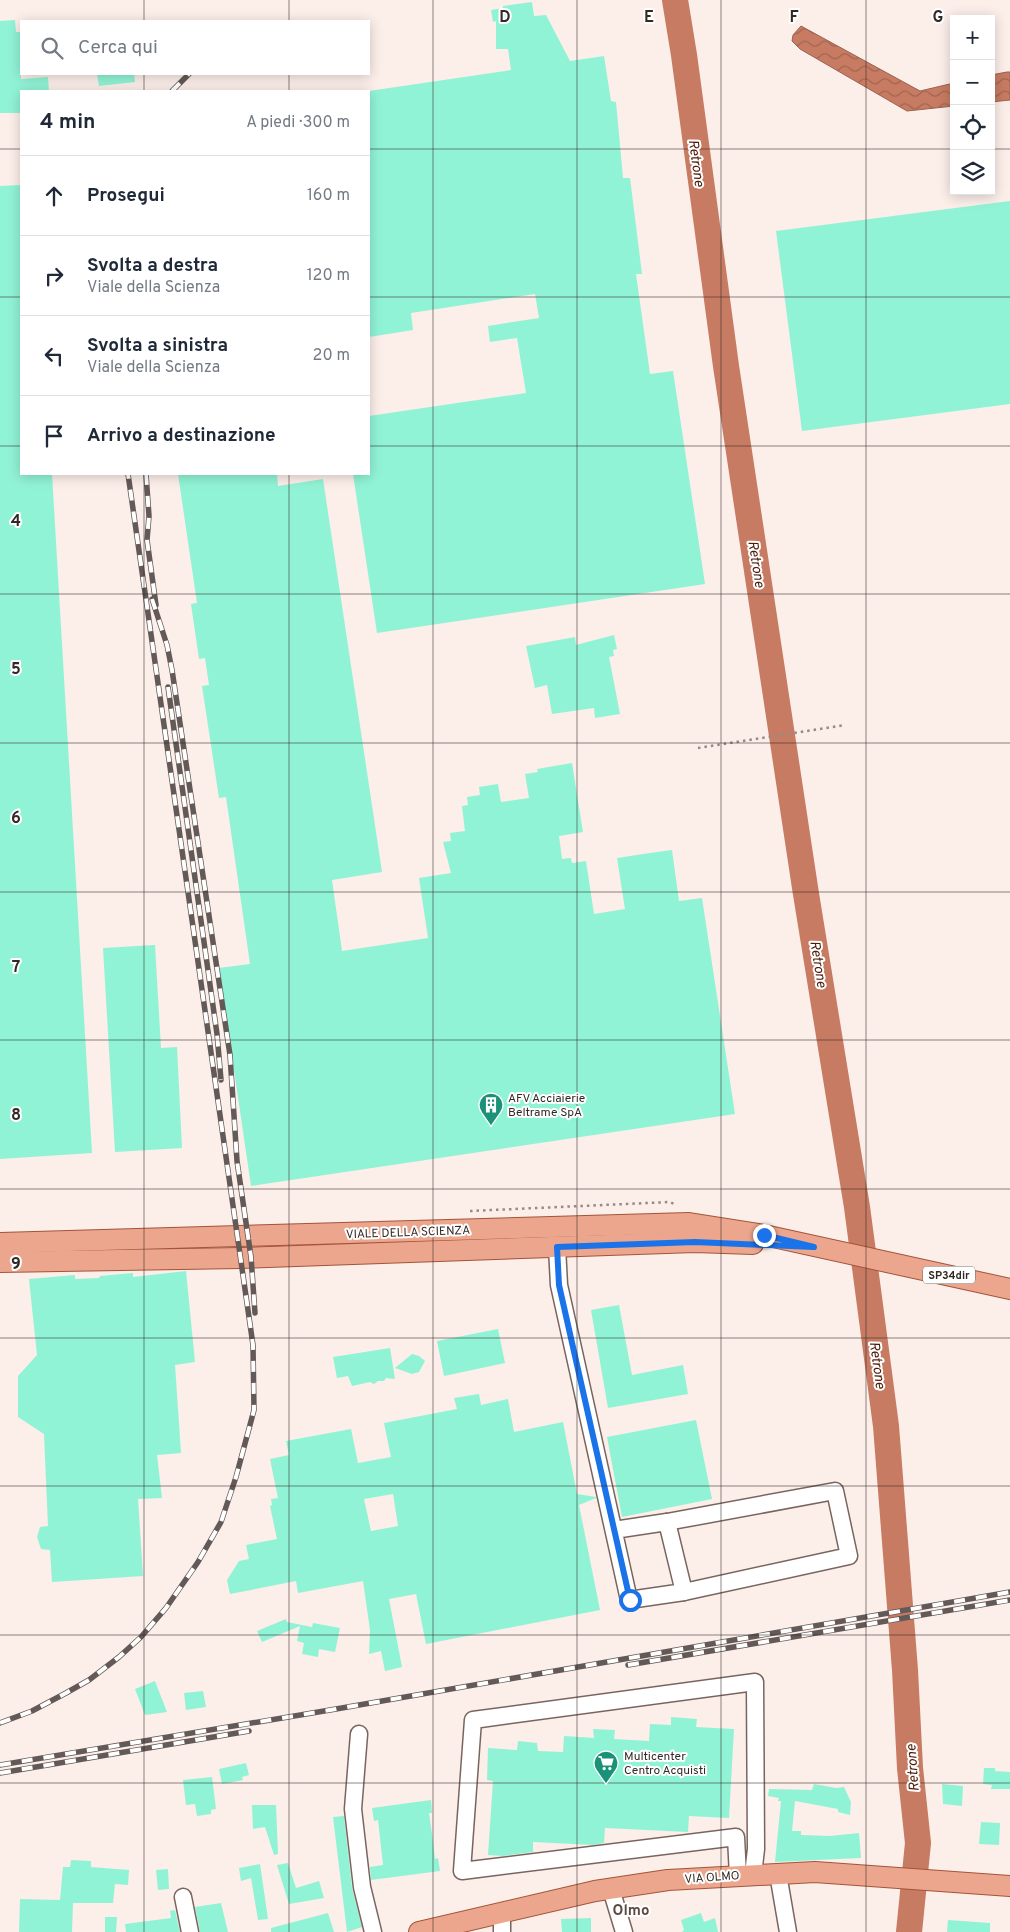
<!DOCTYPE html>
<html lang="it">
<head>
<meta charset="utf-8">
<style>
	body { margin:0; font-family:Overpass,sans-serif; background:#f2f2f3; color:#1f2937 }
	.controls { position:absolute; right:15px; top:15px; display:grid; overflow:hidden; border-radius:0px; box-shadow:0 2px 12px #0003 }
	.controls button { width:45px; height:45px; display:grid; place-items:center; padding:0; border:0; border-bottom:1px solid #e0e1e3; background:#fff; color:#1f2937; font:25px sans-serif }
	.stop { position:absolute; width:15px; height:15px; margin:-11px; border:4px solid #1a73e8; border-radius:50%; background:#fff }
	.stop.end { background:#1a73e8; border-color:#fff; box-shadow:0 1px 5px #0008 }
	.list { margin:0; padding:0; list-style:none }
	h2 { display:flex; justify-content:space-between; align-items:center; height:65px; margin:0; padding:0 20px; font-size:21px }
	h2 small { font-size:16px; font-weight:400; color:#747a83 }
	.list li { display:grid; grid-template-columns:32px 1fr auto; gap:15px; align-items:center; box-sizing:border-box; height:80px; padding:0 20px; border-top:1px solid #e0e1e3 }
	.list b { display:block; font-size:19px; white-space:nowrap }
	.list p { margin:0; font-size:16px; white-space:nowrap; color:#747a83 }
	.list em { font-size:16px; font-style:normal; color:#747a83 }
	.icon { flex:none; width:28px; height:28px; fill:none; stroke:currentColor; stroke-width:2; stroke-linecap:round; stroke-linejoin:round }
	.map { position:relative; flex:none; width:1010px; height:1932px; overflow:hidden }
	.search { position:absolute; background:#fff; box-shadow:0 2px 12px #0003; left:20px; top:20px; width:350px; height:55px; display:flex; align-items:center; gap:12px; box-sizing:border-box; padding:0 18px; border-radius:0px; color:#747a83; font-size:19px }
	.panel { position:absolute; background:#fff; box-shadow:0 2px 12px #0003; left:20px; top:90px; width:350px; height:385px; border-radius:0px }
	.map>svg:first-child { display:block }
</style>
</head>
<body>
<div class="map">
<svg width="1010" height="1932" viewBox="0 0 1010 1932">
	<defs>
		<pattern id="water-waves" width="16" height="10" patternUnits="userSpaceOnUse" patternTransform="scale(1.25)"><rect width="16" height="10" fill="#c77b62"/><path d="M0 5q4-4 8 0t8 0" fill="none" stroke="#a26551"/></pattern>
	</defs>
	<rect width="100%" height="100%" fill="#fceee9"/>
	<!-- water -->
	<g fill="url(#water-waves)" stroke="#9a6250">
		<polygon points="801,26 920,91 954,83 954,106 907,111 800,49 792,41 793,35"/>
		<polygon points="1007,72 1010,72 1010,100 991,102 991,75"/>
	</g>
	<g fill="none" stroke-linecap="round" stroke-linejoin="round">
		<!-- river -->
		<polyline stroke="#c77b62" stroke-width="26" points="675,0 684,55 726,366 806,894 857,1207 886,1426 905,1670 910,1768 918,1843 909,1932"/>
	</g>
	<!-- building -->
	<g fill="#91f3d5" fill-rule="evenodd">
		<polygon points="532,2 534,16 546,15 570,61 604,56 611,101 616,102 623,178 630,178 642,274 636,274 650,374 673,371 705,584 377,633 353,474 369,474 369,416 526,393 517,338 490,342 488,326 539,318 535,294 411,313 413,330 369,337 369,91 511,70 508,49 496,49 496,21 493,22 491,10 503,8 503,6"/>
		<polygon points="15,20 16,32 21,32 21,79 48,77 49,91 21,91 21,113 0,113 0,21"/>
		<polygon points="97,74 134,74 135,82 99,86"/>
		<polygon points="21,185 21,474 52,474 92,1153 0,1159 0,186"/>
		<polygon points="1010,201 1010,404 802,431 776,231"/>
		<polygon points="178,474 277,474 278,486 323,479 382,872 332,880 342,951 428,938 419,878 451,873 443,842 451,841 450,833 465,831 462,806 468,805 467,797 480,795 479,787 498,784 501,802 529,798 525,774 538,772 537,769 572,763 583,832 559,836 562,859 571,858 572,863 586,861 594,914 625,909 617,858 650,853 672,850 679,901 702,898 735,1114 251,1186 219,968 250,964 226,797 219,798 202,686 209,685 205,658 199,659 191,604 197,603"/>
		<polygon points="614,635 617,649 613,650 614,656 609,657 620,714 595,718 594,708 552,714 547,685 535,688 526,646 575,637 576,645"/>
		<polygon points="155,945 161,1048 177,1047 182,1148 115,1152 103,948"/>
		<polygon points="186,1271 195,1362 175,1365 181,1453 157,1455 162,1498 138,1499 143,1576 52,1582 50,1550 41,1549 37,1537 40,1527 48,1526 44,1434 18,1417 18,1376 37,1355 29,1279 75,1275 75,1279 99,1278 100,1276 133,1273 133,1277"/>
		<polygon points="619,1305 632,1375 683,1365 688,1394 608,1408 591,1310"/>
		<polygon points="498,1329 505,1363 444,1376 437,1341"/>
		<polygon points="390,1348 395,1379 386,1378 384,1381 378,1381 374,1384 370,1382 352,1386 348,1376 337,1378 333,1357"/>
		<polygon points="412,1354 419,1356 425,1361 419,1372 412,1374 395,1368"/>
		<path d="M479 1394 481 1405 508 1399 514 1432 563 1422 577 1494 596 1497V1498L579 1505 600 1610 426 1644 416 1594 389 1599 402 1667 385 1671 381 1651 369 1654 370 1630 363 1581 298 1593 296 1581 230 1594 227 1580 239 1561 249 1559 246 1545 277 1539 270 1506 272 1505 271 1499 278 1498 270 1459 289 1455 286 1441 351 1429 358 1463 391 1457 384 1423 457 1409 454 1398ZM393 1494 398 1526 371 1531 364 1499Z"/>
		<polygon points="696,1420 712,1499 622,1517 607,1437"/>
		<polygon points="286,1619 287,1622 312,1627 313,1623 340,1628 335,1652 319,1649 318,1657 302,1654 304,1643 297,1641 300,1626 262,1642 257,1631"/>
		<polygon points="155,1681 167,1712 145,1715 135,1689"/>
		<polygon points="203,1691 206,1707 186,1710 184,1693"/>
		<polygon points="671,1717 697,1719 696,1727 734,1729 729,1818 689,1816 688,1832 605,1828 604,1843 593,1845 533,1842 533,1852 503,1856 488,1855 493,1781 487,1780 488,1748 517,1750 518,1741 537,1743 538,1751 563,1752 564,1736 594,1738 593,1729 615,1730 614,1739 649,1741 650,1724 671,1725"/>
		<polygon points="246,1763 249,1775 242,1777 243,1780 222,1784 219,1769"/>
		<polygon points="984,1768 995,1768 995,1771 1010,1772 1010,1789 991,1789 992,1785 983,1784"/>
		<polygon points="212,1777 216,1809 211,1810 211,1814 197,1816 195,1804 186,1805 183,1780"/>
		<polygon points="814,1784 836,1788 844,1787 851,1802 850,1815 838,1812 838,1809 795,1801 792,1831 801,1831 801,1835 830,1836 859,1833 861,1858 775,1862 781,1801 778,1801 779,1798 768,1796 769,1789 812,1790"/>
		<polygon points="942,1784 963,1786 962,1806 943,1804"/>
		<polygon points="431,1800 432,1813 429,1813 433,1841 435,1859 438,1858 440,1871 371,1880 370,1867 383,1865 378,1820 374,1821 372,1808"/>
		<polygon points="252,1805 276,1805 278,1854 274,1855 265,1827 253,1829"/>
		<polygon points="344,1816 352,1888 362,1927 347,1932 333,1817"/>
		<polygon points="981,1822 1000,1823 999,1845 979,1844"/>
		<polygon points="71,1860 91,1861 91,1867 129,1870 128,1885 115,1884 113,1903 73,1903 72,1932 19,1932 20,1899 60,1900 63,1867 70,1867"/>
		<polygon points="288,1863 296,1888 319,1881 324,1898 289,1904 277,1865"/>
		<polygon points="260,1864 268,1919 258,1920 251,1878 241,1881 239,1868"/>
		<polygon points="168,1869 169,1889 158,1890 156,1870"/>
		<polygon points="221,1903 228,1932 200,1932 195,1907"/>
		<polygon points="175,1910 180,1932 126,1932 125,1924 171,1918 170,1911"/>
		<polygon points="328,1913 334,1932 271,1932 271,1928"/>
		<polygon points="701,1913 704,1922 715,1918 718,1932 682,1932 684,1930 681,1920"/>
		<polygon points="105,1917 117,1917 116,1932 105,1932"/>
		<polygon points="591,1918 591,1932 562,1932 561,1919"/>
		<polygon points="948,1920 990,1923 990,1932 947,1932"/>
	</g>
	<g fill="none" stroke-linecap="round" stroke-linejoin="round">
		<defs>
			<g id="minor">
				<polyline points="557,1247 559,1285 629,1600 684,1592 667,1522 614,1530"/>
				<polyline points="667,1522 835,1491 849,1556 684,1592"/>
				<polyline points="359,1734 353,1809 362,1887 373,1932"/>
				<polyline points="778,1874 788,1932"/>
				<polyline points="738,1876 736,1837 462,1871 473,1720 755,1682 756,1849 753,1875"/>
				<polyline points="611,1889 624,1932"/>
				<polyline points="183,1897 190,1932"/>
				<polyline points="502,1912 502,1932"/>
			</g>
			<g id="major">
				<polyline points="0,1243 689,1223 764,1235 1010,1289"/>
				<polyline points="0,1262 241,1258 695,1242 753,1244"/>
				<polyline points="419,1932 595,1891 668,1880 815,1872 1010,1886"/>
			</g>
		</defs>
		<!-- minor casing -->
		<use href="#minor" stroke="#79655e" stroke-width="19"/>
		<!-- major casing -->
		<use href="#major" stroke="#a35439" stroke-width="22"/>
		<!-- path -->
		<g stroke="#958a86" stroke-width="2.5" stroke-dasharray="2.5 4" stroke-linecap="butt">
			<polyline points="698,748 845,725"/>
			<polyline points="470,1211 670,1202 676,1205"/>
		</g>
		<!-- minor -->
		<use href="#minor" stroke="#fff" stroke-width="16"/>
		<!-- major -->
		<use href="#major" stroke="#eca68e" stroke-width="20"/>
		<defs>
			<g id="rail">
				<polyline points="172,91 189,74"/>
				<polyline points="146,474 149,516 147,540 156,605"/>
				<polyline points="152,599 167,645 172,670 230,1055 237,1161 251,1257 255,1313"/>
				<polyline points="168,687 217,1034 221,1080"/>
				<polyline points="628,1665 1010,1600"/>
				<polyline points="0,1723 32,1711 66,1693 89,1680 119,1657 141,1637 166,1608 198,1562 221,1522 236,1477 254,1410 253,1345 128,474"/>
				<polyline points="0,1765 336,1709 1010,1592"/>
				<polyline points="0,1773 249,1731"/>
			</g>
		</defs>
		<!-- rail casing -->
		<use href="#rail" stroke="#635956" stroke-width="5.5"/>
		<!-- rail -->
		<use href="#rail" stroke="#fff" stroke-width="4" stroke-dasharray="11" stroke-linecap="butt"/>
	</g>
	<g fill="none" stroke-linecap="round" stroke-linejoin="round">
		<!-- route -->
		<polyline stroke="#1a73e8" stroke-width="6" points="630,1600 559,1285 557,1247 695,1242 814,1247 764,1235"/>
	</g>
	<!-- grid -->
	<path fill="none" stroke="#322926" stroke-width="1" stroke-opacity="0.55" d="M144 0V21M289 0V21M433 0V1932M577 0V1932M721 0V1932M866 0V1932M144 74V91M289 74V91M0 149H21M369 149H954M991 149H1010M0 297H21M369 297H1010M0 446H21M369 446H1010M144 474V1932M289 474V1932M0 594H1010M0 743H1010M0 892H1010M0 1040H1010M0 1189H1010M0 1338H1010M0 1486H1010M0 1635H1010M0 1783H1010"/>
	<!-- icons -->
	<defs>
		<symbol id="building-pin" viewBox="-11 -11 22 30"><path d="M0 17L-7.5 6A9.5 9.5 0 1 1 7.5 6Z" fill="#1b9277" stroke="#fff"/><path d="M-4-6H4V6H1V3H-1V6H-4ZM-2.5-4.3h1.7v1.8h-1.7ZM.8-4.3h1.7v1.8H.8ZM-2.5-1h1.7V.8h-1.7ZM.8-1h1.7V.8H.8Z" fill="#fff"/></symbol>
		<symbol id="supermarket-pin" viewBox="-11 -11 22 30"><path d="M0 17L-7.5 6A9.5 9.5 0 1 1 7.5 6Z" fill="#1b9277" stroke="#fff"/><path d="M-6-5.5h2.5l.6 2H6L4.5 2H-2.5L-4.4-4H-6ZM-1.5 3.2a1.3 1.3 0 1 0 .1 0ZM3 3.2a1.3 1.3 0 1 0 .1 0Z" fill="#fff"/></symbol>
	</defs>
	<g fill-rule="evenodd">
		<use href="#building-pin" x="477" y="1091" width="28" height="38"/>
		<use href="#supermarket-pin" x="592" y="1749" width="28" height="38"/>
	</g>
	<g text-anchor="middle" stroke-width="4" stroke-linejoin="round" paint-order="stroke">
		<!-- shield labels -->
		<rect fill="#fff" stroke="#706967" stroke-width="1" x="923" y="1266.5" width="52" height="17" rx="4"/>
		<g font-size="11" font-weight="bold" fill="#322926">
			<text x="949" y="1279">SP34dir</text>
		</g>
		<!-- poi labels -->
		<g font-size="12" fill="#322926" stroke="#fff" text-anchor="start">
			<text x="508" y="1102">AFV Acciaierie<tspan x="508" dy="14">Beltrame SpA</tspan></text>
			<text x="624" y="1760">Multicenter<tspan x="624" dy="14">Centro Acquisti</tspan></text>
		</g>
		<!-- street labels -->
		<g font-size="12" fill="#322926" stroke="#fff">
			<text transform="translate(408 1232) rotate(-2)" y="4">VIALE DELLA SCIENZA</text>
			<text transform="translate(712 1877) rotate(-4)" y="4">VIA OLMO</text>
		</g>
		<!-- water labels -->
		<g font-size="14" font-style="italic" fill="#4c1b09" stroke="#fff">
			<text transform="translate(697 163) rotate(82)" y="5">Retrone</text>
			<text transform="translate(757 564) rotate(81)" y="5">Retrone</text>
			<text transform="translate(819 964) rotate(81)" y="5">Retrone</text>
			<text transform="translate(878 1365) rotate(82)" y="5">Retrone</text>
			<text transform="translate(912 1768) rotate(-94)" y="5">Retrone</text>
		</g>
		<!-- quarter labels -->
		<g font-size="15" font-weight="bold" fill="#5c4943" stroke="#fff">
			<text x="631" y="1915">Olmo</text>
		</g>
	</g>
	<g font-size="16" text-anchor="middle" font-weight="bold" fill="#322926" stroke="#fff" stroke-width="4" stroke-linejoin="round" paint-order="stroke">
		<text x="505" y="22">D</text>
		<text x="649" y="22">E</text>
		<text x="794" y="22">F</text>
		<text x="938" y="22">G</text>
		<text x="16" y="526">4</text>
		<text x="16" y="674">5</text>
		<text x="16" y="823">6</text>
		<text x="16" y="972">7</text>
		<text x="16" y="1120">8</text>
		<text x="16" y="1269">9</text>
	</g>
</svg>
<div class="controls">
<button>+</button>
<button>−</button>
<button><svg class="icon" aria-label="locate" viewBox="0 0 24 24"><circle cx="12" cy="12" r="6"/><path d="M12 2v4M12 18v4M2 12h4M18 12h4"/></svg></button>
<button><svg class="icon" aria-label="layers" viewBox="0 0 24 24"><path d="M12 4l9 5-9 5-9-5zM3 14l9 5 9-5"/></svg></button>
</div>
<div class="stop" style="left:630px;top:1600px"></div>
<div class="stop end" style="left:764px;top:1235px"></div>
<div class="search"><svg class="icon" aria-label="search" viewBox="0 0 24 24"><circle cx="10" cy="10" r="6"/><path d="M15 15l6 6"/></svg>Cerca qui</div>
<section class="panel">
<h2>4 min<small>A piedi · 300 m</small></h2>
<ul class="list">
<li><svg class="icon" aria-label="ahead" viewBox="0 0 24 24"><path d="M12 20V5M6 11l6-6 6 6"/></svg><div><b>Prosegui</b></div><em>160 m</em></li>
<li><svg class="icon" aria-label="right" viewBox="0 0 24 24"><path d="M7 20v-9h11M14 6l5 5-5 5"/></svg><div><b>Svolta a destra</b><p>Viale della Scienza</p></div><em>120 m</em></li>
<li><svg class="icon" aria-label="left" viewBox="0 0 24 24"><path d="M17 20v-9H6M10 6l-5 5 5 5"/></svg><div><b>Svolta a sinistra</b><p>Viale della Scienza</p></div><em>20 m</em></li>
<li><svg class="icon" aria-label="arrive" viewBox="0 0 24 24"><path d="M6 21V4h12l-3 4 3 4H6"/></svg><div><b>Arrivo a destinazione</b></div></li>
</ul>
</section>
</div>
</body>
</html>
